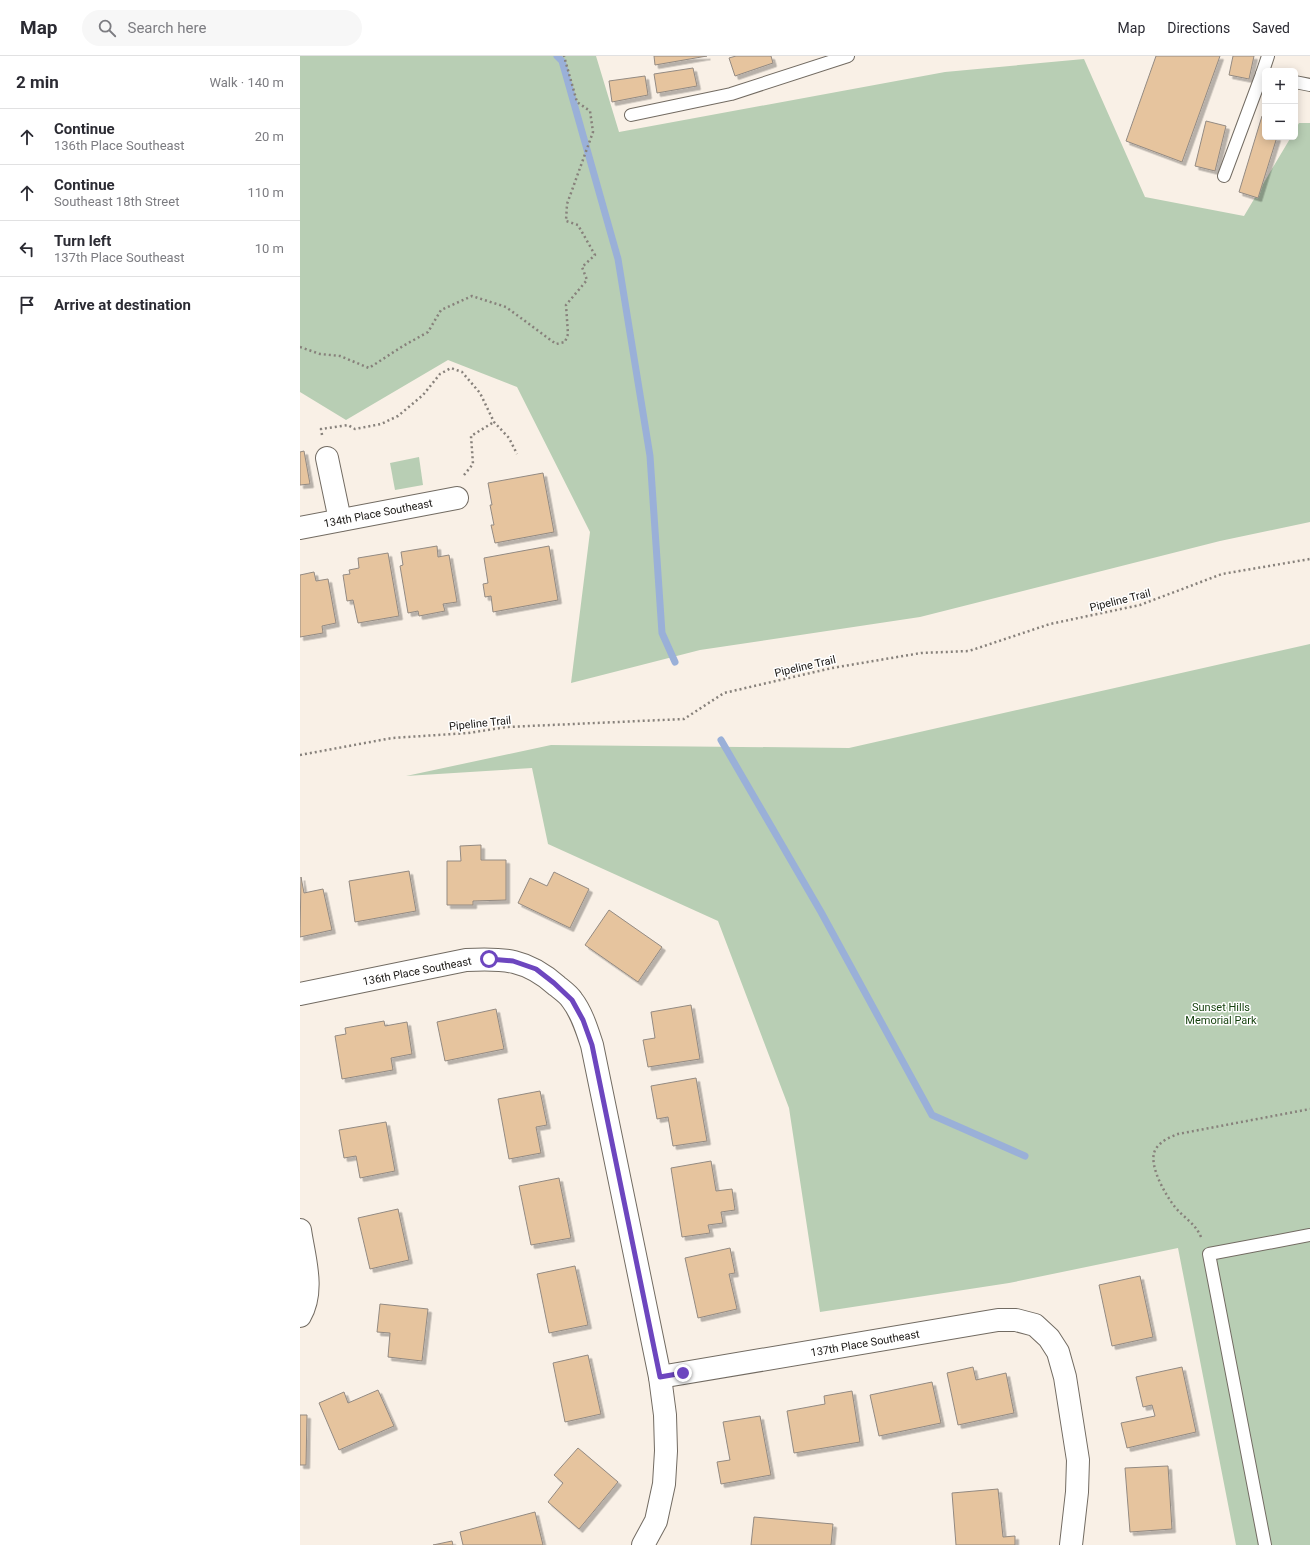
<!DOCTYPE html>
<html lang="en">
<head>
<meta charset="utf-8">
<style>
	body { margin:0; font-family:Roboto,sans-serif; background:#f7f7f7; color:#2b2b33 }
	.controls { position:absolute; right:12px; top:12px; display:grid; overflow:hidden; border-radius:6px; box-shadow:0 2px 10px #0003 }
	.controls button { width:36px; height:36px; display:grid; place-items:center; padding:0; border:0; border-bottom:1px solid #e1e1e2; background:#fff; color:#2b2b33; font:20px sans-serif }
	.stop { position:absolute; width:12px; height:12px; margin:-9px; border:3px solid #6d46bf; border-radius:50%; background:#fff }
	.stop.end { background:#6d46bf; border-color:#fff; box-shadow:0 1px 4px #0008 }
	.list { margin:0; padding:0; list-style:none }
	h2 { display:flex; justify-content:space-between; align-items:center; height:52px; margin:0; padding:0 16px; font-size:17px }
	h2 small { font-size:13px; font-weight:400; color:#7c7c81 }
	.list li { display:grid; grid-template-columns:26px 1fr auto; gap:12px; align-items:center; box-sizing:border-box; height:56px; padding:0 16px; border-top:1px solid #e1e1e2 }
	.list b { display:block; font-size:15px; white-space:nowrap }
	.list p { margin:0; font-size:13px; white-space:nowrap; color:#7c7c81 }
	.list em { font-size:13px; font-style:normal; color:#7c7c81 }
	.icon { flex:none; width:22px; height:22px; fill:none; stroke:currentColor; stroke-width:2; stroke-linecap:round; stroke-linejoin:round }
	.map { position:relative; flex:none; width:1010px; height:1489px; overflow:hidden }
	header { display:flex; align-items:center; gap:24px; box-sizing:border-box; height:56px; padding:0 20px; background:#fff; border-bottom:1px solid #e1e1e2 }
	header strong { font-size:19px }
	nav { display:flex; gap:22px; margin-inline-start:auto; font-size:14px }
	.search { width:280px; height:36px; background:#f7f7f7; display:flex; align-items:center; gap:10px; box-sizing:border-box; padding:0 14px; border-radius:22px; color:#7c7c81; font-size:15px }
	main { display:flex }
	aside { flex:1; background:#fff }
	.map>svg:first-child { display:block }
</style>
</head>
<body>
<header>
<strong>Map</strong>
<div class="search"><svg class="icon" aria-label="search" viewBox="0 0 24 24"><circle cx="10" cy="10" r="6"/><path d="M15 15l6 6"/></svg>Search here</div>
<nav><a>Map</a><a>Directions</a><a>Saved</a></nav>
</header>
<main>
<aside>
<h2>2 min<small>Walk · 140 m</small></h2>
<ul class="list">
<li><svg class="icon" aria-label="ahead" viewBox="0 0 24 24"><path d="M12 20V5M6 11l6-6 6 6"/></svg><div><b>Continue</b><p>136th Place Southeast</p></div><em>20 m</em></li>
<li><svg class="icon" aria-label="ahead" viewBox="0 0 24 24"><path d="M12 20V5M6 11l6-6 6 6"/></svg><div><b>Continue</b><p>Southeast 18th Street</p></div><em>110 m</em></li>
<li><svg class="icon" aria-label="left" viewBox="0 0 24 24"><path d="M17 20v-9H6M10 6l-5 5 5 5"/></svg><div><b>Turn left</b><p>137th Place Southeast</p></div><em>10 m</em></li>
<li><svg class="icon" aria-label="arrive" viewBox="0 0 24 24"><path d="M6 21V4h12l-3 4 3 4H6"/></svg><div><b>Arrive at destination</b></div></li>
</ul>
</aside>
<div class="map">
<svg width="1010" height="1489" viewBox="0 0 1010 1489">
	<defs>
		<filter id="shadow"><feDropShadow dx="3.5" dy="3.5" stdDeviation="0" flood-color="#0004"/></filter>
	</defs>
	<rect width="100%" height="100%" fill="#f9f0e6"/>
	<!-- green -->
	<g fill="#b8ceb4">
		<polygon points="0,0 296,0 319,76 645,16 784,3 845,141 944,160 991,81 995,81 995,74 999,67 1010,67 1010,466 920,485 620,561 400,594 271,627 290,476 217,331 148,304 46,364 0,336"/>
		<polygon points="119,401 123,429 95,434 90,407"/>
		<polygon points="1010,588 1010,1489 936,1489 878,1192 709,1227 520,1256 489,1052 418,865 248,788 232,712 106,720 251,689 549,692"/>
	</g>
	<g fill="none" stroke-linecap="round" stroke-linejoin="round">
		<!-- stream -->
		<g stroke="#9ab0d8" stroke-width="7">
			<polyline points="257,0 262,5 318,203 350,400 362,577 375,606"/>
			<polyline points="421,684 521,856 632,1059 725,1100"/>
		</g>
	</g>
	<!-- building -->
	<g fill="#e6c49e" stroke="#938a82" filter="url(#shadow)">
		<polygon points="354,0 407,0 355,9"/>
		<polygon points="436,0 471,0 473,7 435,20 429,2"/>
		<polygon points="856,0 920,0 882,106 826,85"/>
		<polygon points="933,0 954,0 949,23 929,19"/>
		<polygon points="393,12 397,30 357,37 354,18"/>
		<polygon points="345,20 348,39 312,46 309,25"/>
		<polygon points="962,60 965,60 965,81 977,81 958,142 939,136"/>
		<polygon points="906,65 926,70 915,115 895,110"/>
		<polygon points="4,395 10,428 0,429 0,396"/>
		<polygon points="243,417 254,476 195,487 191,469 194,469 190,449 192,449 188,427"/>
		<polygon points="137,490 138,501 149,499 157,546 143,548 145,555 119,560 118,555 108,557 100,510 103,509 101,496"/>
		<polygon points="249,490 258,544 193,556 191,540 185,541 183,528 188,527 184,502"/>
		<polygon points="88,497 99,560 58,567 53,544 47,545 43,519 50,518 49,514 59,512 58,502"/>
		<polygon points="14,516 16,525 28,523 36,567 22,570 23,577 0,581 0,519"/>
		<polygon points="181,789 181,804 206,804 206,844 173,845 173,849 147,849 147,805 161,805 160,790"/>
		<polygon points="109,815 116,855 55,866 49,825"/>
		<polygon points="254,816 289,833 270,872 218,847 230,822 247,830"/>
		<polygon points="1,821 4,837 23,833 32,874 0,881"/>
		<polygon points="309,854 362,891 338,926 285,889"/>
		<polygon points="391,949 400,1003 348,1011 343,984 355,982 351,956"/>
		<polygon points="196,953 204,993 145,1005 137,966"/>
		<polygon points="84,965 85,970 107,966 112,998 91,1002 93,1014 42,1023 35,980 46,978 45,972"/>
		<polygon points="396,1022 407,1085 373,1090 368,1061 357,1063 351,1030"/>
		<polygon points="240,1035 247,1069 236,1071 241,1097 209,1103 198,1043"/>
		<polygon points="86,1066 95,1115 60,1122 56,1100 44,1102 39,1074"/>
		<polygon points="411,1105 416,1135 432,1133 435,1154 421,1156 423,1167 408,1169 410,1177 382,1181 371,1112"/>
		<polygon points="259,1122 271,1182 231,1189 219,1130"/>
		<polygon points="98,1153 109,1204 70,1213 58,1162"/>
		<polygon points="430,1192 435,1217 429,1218 437,1253 398,1262 385,1202"/>
		<polygon points="275,1210 288,1269 249,1277 237,1218"/>
		<polygon points="840,1220 853,1281 812,1290 799,1229"/>
		<polygon points="80,1248 128,1253 122,1305 88,1301 90,1277 77,1276"/>
		<polygon points="288,1299 301,1358 265,1366 253,1307"/>
		<polygon points="673,1311 676,1324 706,1317 714,1357 658,1369 647,1317"/>
		<polygon points="882,1311 896,1376 827,1392 821,1367 855,1360 852,1349 843,1351 836,1321"/>
		<polygon points="632,1326 641,1367 579,1380 570,1339"/>
		<polygon points="78,1334 94,1370 39,1394 19,1347 44,1336 48,1347"/>
		<polygon points="552,1335 560,1386 494,1397 487,1355 525,1348 524,1340"/>
		<polygon points="0,1359 7,1359 6,1409 0,1409"/>
		<polygon points="460,1360 471,1419 421,1428 417,1406 430,1404 423,1366"/>
		<polygon points="278,1392 318,1426 279,1473 248,1446 263,1427 254,1419"/>
		<polygon points="868,1410 872,1473 830,1476 825,1412"/>
		<polygon points="698,1433 703,1481 715,1480 715,1489 656,1489 652,1437"/>
		<polygon points="235,1456 243,1489 163,1489 160,1476"/>
		<polygon points="454,1461 533,1468 531,1489 451,1489"/>
		<polygon points="152,1485 153,1489 133,1489"/>
	</g>
	<g fill="none" stroke-linecap="round" stroke-linejoin="round">
		<defs>
			<g id="lane">
				<polyline points="962,18 968,0"/>
				<polyline points="995,26 1010,29"/>
				<polyline points="331,59 431,38 548,0"/>
				<polyline points="924,120 962,18 965,19"/>
				<polyline points="965,1489 909,1198 1010,1179"/>
			</g>
			<g id="street">
				<polyline points="27,402 40,464"/>
				<polyline points="0,472 157,442"/>
				<path d="M0 938 166 904C204 902 227 903 257 930 262 934 269 939 272 944 282 957 287 974 292 989L360 1321 365 1359 366 1395 364 1428 356 1465 343 1489"/>
				<path d="M0 1174C4 1202 15 1234 0 1260"/>
				<polyline points="360,1321 698,1264 716,1264 735,1269 749,1282 758,1296 765,1321 778,1404 777,1436 771,1489"/>
			</g>
		</defs>
		<!-- lane casing -->
		<use href="#lane" stroke="#726b62" stroke-width="14"/>
		<!-- street casing -->
		<use href="#street" stroke="#726b62" stroke-width="24"/>
		<!-- path -->
		<g stroke="#87817b" stroke-width="2.5" stroke-dasharray="2 3" stroke-linecap="butt">
			<polyline points="0,291 20,298 40,300 69,312 103,290 128,276 141,254 172,240 206,251 256,288 265,286 268,278 266,249 287,224 282,211 295,199 278,169 266,165 267,148 293,76 290,55 277,46 264,0"/>
			<polyline points="22,379 21,373 48,369 55,373 81,368 98,360 123,339 140,318 151,312 162,316 180,337 194,366 209,382 217,398"/>
			<polyline points="164,419 173,408 171,380 194,366"/>
			<polyline points="0,699 92,682 168,677 207,671 384,663 424,637 532,612 621,597 669,595 750,568 840,549 922,518 1010,503"/>
			<path d="M901 1181C895 1167 884 1162 875 1151 866 1140 850 1112 854 1097 857 1087 869 1081 878 1078L1010 1053"/>
		</g>
		<!-- lane -->
		<use href="#lane" stroke="#fff" stroke-width="12"/>
		<!-- street -->
		<use href="#street" stroke="#fff" stroke-width="22"/>
	</g>
	<g fill="none" stroke-linecap="round" stroke-linejoin="round">
		<!-- route -->
		<polyline stroke="#6d46bf" stroke-width="5" points="189,903 213,905 236,913 254,927 272,944 283,964 292,989 360,1321 383,1317"/>
	</g>
	<g text-anchor="middle" stroke-width="3" stroke-linejoin="round" paint-order="stroke">
		<!-- street labels -->
		<g font-size="11" fill="#1a1714" stroke="#fff">
			<text transform="translate(78 457) rotate(-11)" y="4">134th Place Southeast</text>
			<text transform="translate(820 544) rotate(-14)" y="4">Pipeline Trail</text>
			<text transform="translate(505 610) rotate(-13)" y="4">Pipeline Trail</text>
			<text transform="translate(180 667) rotate(-6)" y="4">Pipeline Trail</text>
			<text transform="translate(117 915) rotate(-11)" y="4">136th Place Southeast</text>
			<text transform="translate(565 1287) rotate(-10)" y="4">137th Place Southeast</text>
		</g>
		<!-- park labels -->
		<g font-size="11" fill="#123f0b" stroke="#fff">
			<text x="921" y="955">Sunset Hills<tspan x="921" dy="13">Memorial Park</tspan></text>
		</g>
	</g>
</svg>
<div class="controls">
<button>+</button>
<button>−</button>
</div>
<div class="stop" style="left:189px;top:903px"></div>
<div class="stop end" style="left:383px;top:1317px"></div>
</div>
</main>
</body>
</html>
